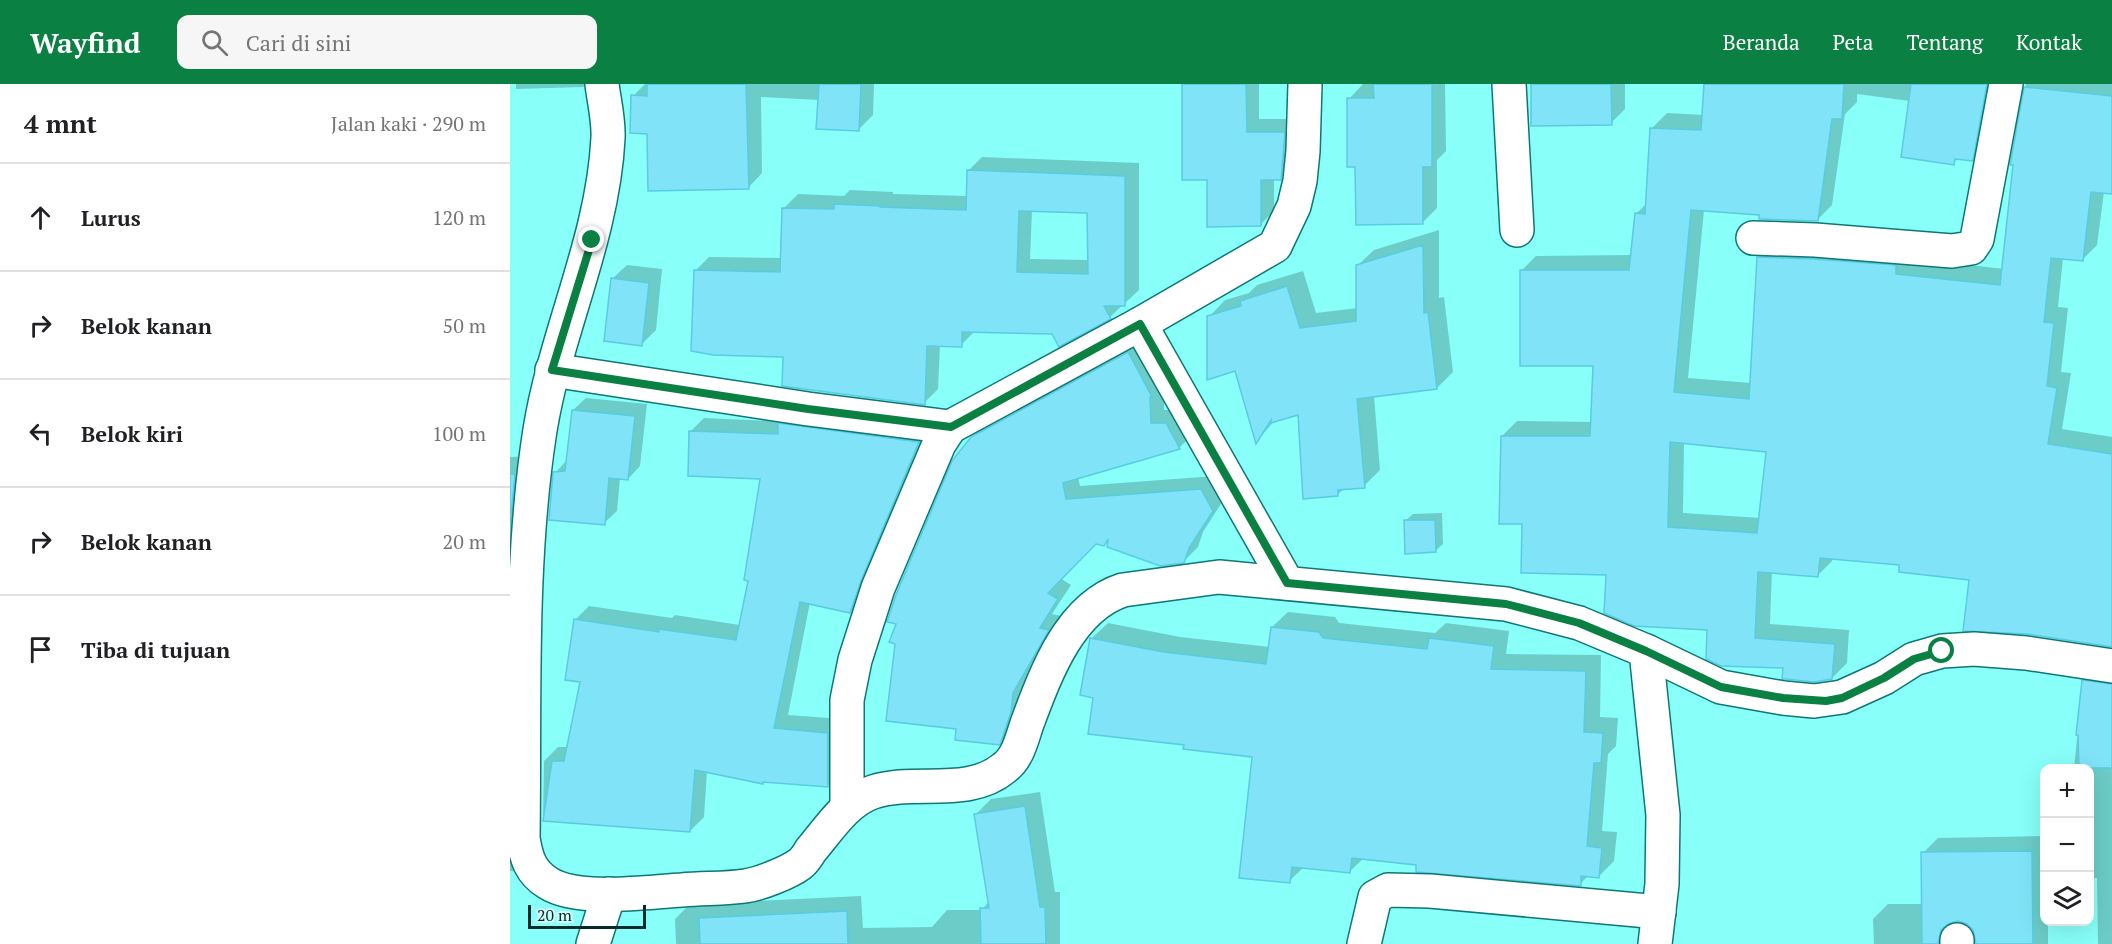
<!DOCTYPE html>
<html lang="id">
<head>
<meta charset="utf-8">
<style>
	body { margin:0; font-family:"PT Serif",serif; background:#f6f6f6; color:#202124 }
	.controls { position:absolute; right:18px; bottom:18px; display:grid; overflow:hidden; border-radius:12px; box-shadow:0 6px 24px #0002 }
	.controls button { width:54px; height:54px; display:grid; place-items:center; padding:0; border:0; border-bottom:2px solid #e0e0e0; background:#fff; color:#202124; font:30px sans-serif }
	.scale { position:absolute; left:18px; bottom:15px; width:118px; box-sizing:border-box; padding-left:6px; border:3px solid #022b29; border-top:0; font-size:16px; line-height:21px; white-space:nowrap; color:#022b29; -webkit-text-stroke:4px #d4fefc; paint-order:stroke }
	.stop { position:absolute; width:18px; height:18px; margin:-14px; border:4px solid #0b8043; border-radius:50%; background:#fff }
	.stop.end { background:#0b8043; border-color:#fff; box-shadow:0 2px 6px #0008 }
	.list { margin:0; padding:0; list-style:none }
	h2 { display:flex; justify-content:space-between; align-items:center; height:78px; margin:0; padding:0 24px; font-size:26px }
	h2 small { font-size:20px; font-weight:400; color:#757577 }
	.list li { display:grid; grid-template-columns:39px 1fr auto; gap:18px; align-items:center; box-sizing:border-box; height:108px; padding:0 24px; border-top:2px solid #e0e0e0 }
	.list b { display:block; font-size:22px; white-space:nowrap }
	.list em { font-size:20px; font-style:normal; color:#757577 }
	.icon { flex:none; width:33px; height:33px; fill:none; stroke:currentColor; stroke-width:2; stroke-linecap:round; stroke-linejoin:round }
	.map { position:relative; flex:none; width:1602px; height:860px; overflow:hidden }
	header { display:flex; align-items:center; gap:36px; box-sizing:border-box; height:84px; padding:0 30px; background:#0b8043; color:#fff }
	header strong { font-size:28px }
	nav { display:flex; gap:33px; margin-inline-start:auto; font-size:21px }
	.search { width:420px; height:54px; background:#f6f6f6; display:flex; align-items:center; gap:15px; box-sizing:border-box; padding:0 21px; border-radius:12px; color:#757577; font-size:22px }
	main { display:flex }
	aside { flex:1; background:#fff }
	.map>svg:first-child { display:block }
</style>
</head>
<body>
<header>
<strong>Wayfind</strong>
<div class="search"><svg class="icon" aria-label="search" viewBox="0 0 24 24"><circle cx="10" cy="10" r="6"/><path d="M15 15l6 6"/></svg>Cari di sini</div>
<nav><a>Beranda</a><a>Peta</a><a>Tentang</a><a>Kontak</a></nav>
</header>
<main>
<aside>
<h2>4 mnt<small>Jalan kaki · 290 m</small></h2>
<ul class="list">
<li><svg class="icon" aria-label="ahead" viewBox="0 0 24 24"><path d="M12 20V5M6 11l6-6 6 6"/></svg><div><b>Lurus</b></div><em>120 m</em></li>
<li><svg class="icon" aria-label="right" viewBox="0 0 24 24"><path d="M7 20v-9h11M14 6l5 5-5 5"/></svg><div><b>Belok kanan</b></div><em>50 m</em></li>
<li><svg class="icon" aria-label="left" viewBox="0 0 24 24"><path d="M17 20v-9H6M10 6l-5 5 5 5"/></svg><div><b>Belok kiri</b></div><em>100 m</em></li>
<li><svg class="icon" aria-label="right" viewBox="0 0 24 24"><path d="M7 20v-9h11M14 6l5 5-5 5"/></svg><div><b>Belok kanan</b></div><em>20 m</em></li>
<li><svg class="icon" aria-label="arrive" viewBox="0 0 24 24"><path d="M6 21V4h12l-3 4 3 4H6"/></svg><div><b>Tiba di tujuan</b></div></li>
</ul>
</aside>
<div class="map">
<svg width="1602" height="860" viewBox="0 0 1602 860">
	<rect width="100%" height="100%" fill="#88fff9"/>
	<!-- shadow -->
	<g fill="#0003" fill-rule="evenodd">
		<polygon points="6,0 77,0 73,3 6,5"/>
		<polygon points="135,0 364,0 363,31 349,45 309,16 251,13 252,89 238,104 138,48 123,12"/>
		<polygon points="673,0 749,0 749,35 788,35 784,81 770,94 764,94 764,127 751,140 699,94"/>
		<polygon points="853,0 935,0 936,67 927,76 927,124 913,138 847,81 839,15"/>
		<polygon points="1023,0 1115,0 1115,25 1101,39"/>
		<path d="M1196 0H1488L1477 60 1462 75 1449 74 1443 79 1400 17 1347 10V18L1335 30 1322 121 1307 136 1194 126 1178 294 1241 299 1248 174 1263 158 1494 185 1516 0H1602V109L1594 108 1587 161 1572 176 1553 174 1548 223 1558 224 1551 288 1561 289 1552 345 1602 353V562L1461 494 1391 480 1323 474 1322 477 1307 492 1262 487 1260 540 1339 546 1337 579 1322 594 1274 583 1098 490 1013 439 992 352 1007 337 1082 338 1084 280 1011 187 1026 172 1122 171 1126 130 1137 119 1142 44 1157 29 1194 31ZM1174 358 1257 367 1251 434 1173 429Z"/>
		<path d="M472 73 629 79V206L600 233 543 248 465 247 451 261H430L428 305 414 319 274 271 185 187 199 173 272 174 274 124 288 110 334 112 340 106 383 108V110L458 112V87ZM522 126 579 128V176L520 175Z"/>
		<polygon points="929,146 929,214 934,213 943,288 927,304 864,312 870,386 854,402 835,404 827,411 789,329 765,336 747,357 726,285 699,233 715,216 739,209 747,201 793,187 806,229 848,224 847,182 864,166"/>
		<polygon points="117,181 152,185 146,246 132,260 102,195"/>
		<polygon points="633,255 654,299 654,326 670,325 683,350 669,364 568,393 570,402 705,392 716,412 693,448 688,463 674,477 600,454 594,461 586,458 550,494 561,501 542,530 552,532 517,593 515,613 503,645 489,659 462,354 477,339"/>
		<polygon points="76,314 137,320 130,382 118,395 110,394 107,427 94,439 45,389 58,375 63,326"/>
		<polygon points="194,334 422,344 354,514 340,528 300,518 278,631 332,635 332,687 318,701 197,687 194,733 180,747 33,735 34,677 48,663 59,663 71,597 65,536 79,522 162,534 165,531 230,541 239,495 252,393 180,348"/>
		<polygon points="23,372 0,508 0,373"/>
		<polygon points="932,429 933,460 925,467 895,437 903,430"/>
		<polygon points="778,528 825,533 829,539 925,549 936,539 999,547 996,570 1091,571 1090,633 1108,634 1106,662 1098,670 1092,747 1107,748 1104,777 1089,792 1079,791 1070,800 854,774 839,788 794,783 779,797 743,671 675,660 584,613 582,554 598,539 670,553 760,563 762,543"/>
		<polygon points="0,560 18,771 3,787 0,787"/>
		<polygon points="1588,582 1602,584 1602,860 1588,860 1587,794 1580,794 1580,684 1564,684 1573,597"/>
		<polygon points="530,708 545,808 550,808 550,860 166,860 165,835 180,820 351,812 353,844 422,843 437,826 472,826 480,816 466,730 481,715"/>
		<polygon points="1534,752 1534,838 1538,838 1538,860 1466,860 1465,846 1458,839 1444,836 1443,845 1451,860 1364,860 1363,835 1378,820 1413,820 1413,769 1428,754"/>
	</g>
	<!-- building -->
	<g fill="#80e3f7" stroke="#58cce1" stroke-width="1.5" fill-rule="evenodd">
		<polygon points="137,0 236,0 239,105 138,107 137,50 120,49 121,11 137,12"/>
		<polygon points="309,0 351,0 349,47 306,45"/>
		<polygon points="672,0 736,0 737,48 775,48 771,96 751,96 751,142 697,143 697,96 672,96"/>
		<polygon points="863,0 922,0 922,83 913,83 913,140 846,141 845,83 837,83 837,14 864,14"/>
		<polygon points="1021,0 1101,0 1102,41 1021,42"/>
		<path d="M1194 0H1334L1332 35H1322L1308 137 1249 135V131L1181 126 1164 308 1239 315 1247 173 1304 175 1386 181V190L1490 201 1503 81H1500L1514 3 1602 12V110L1581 108 1573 177 1541 174 1534 238 1544 239 1537 302 1547 304 1538 360 1602 370V563L1517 550 1453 547 1459 496 1389 488V481L1310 474 1308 493 1248 488 1245 554 1325 560 1322 595 1304 598 1276 595H1272L1273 584 1211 582 1196 575 1197 546 1124 542 1094 529 1096 491 1011 489 1012 440H989L991 352H1080L1083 282H1010V186H1119L1125 129 1135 130 1140 44 1191 46ZM1160 358 1256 368 1247 449 1158 443Z"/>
		<polygon points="1401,0 1477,0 1463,77 1445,75 1444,81 1391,73"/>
		<path d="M457 86 615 92V222H594L601 235 549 263 542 250 452 248V263L417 262 415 321 272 302 273 273 203 271 181 267 184 186 270 188 272 124 324 125V120L370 122V123L456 126ZM509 127 577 129 578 190 507 188Z"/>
		<polygon points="913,161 914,229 918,228 927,305 847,315 855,404 828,406 828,412 793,415 788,331 761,339 761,336 746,360 725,287 697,296 697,232 731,222 730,217 777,202 790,244 846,237 846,181"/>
		<polygon points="101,194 139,199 132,262 94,257"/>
		<polygon points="618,268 642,313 640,313 641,339 656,339 670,365 553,399 556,415 691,405 703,427 679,464 674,479 650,482 597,463 598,455 594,462 586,460 538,509 548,515 530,544 539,546 503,609 501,628 490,661 445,656 446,645 376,637 385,560 379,558 386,540 377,538 386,511 442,377 461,353"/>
		<polygon points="62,326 125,332 118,396 99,394 95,441 39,436 43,388 55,387"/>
		<polygon points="268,339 409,358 351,497 340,529 290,518 264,644 318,649 318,703 253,698 253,700 185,686 180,748 33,737 42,677 54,677 70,598 55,596 64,535 149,548 149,545 226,556 238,497 234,496 250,395 178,392 179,347 268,350"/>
		<polygon points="0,390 5,390 1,432 0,432"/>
		<polygon points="894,436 925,436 926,468 895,470"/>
		<polygon points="761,543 809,548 813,554 917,565 919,554 984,562 981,585 1076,587 1074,648 1093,649 1091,679 1084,679 1077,762 1092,764 1089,794 1071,792 1071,802 906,788 906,781 842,774 840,789 782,783 780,799 729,794 742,673 673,665 674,661 578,650 583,614 570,611 580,554 654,568 756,580"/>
		<polygon points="1572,596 1602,600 1602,684 1569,684 1568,651 1566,651"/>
		<polygon points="515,722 530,823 535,823 536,860 471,860 470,824 479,824 464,730"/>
		<polygon points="1522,767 1523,860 1466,860 1463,846 1457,840 1448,837 1438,840 1431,846 1428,860 1412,860 1411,768"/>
		<polygon points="337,827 338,860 190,860 189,834"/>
	</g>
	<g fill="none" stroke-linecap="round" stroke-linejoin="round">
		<defs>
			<g id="minor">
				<path d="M92 0C94 17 99 37 98 54 93 155 46 247 30 346 9 480 15 618 13 754 16 773 20 788 38 799 68 818 137 808 172 806 193 804 215 805 235 802 249 800 278 789 290 780 294 777 298 771 301 766 319 745 336 717 363 708 405 694 458 714 494 684 509 673 512 653 518 637 536 589 560 523 613 506L709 493 996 520 1069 539 1136 567 1211 603 1273 614 1304 617 1332 613 1374 594 1404 575 1432 567 1464 565 1516 569 1602 582"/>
				<polyline points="999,0 1007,146"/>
				<polyline points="1243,154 1305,156 1442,167 1461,164 1467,155 1496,0"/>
				<polyline points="630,240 777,499"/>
				<polyline points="42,286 298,325 440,343 630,240 765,162 784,122 790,97 793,67 795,0"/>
				<polyline points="1136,567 1153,731 1152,800 1145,860"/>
				<polyline points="337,723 337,616 345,576 368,504 429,360 440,343"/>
				<polyline points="83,860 99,810"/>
				<polyline points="854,860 865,813 878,806 920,807 1149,828"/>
				<polyline points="1447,860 1447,856"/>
			</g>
		</defs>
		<!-- minor casing -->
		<use href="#minor" stroke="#0d7875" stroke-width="36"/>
		<!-- minor -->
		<use href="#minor" stroke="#fff" stroke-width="33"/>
	</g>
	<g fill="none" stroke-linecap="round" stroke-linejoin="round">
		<!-- route -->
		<polyline stroke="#0b8043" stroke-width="8" points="82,156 42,286 298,325 441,343 630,240 777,499 996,520 1069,539 1136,567 1211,603 1273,614 1316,617 1332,614 1374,594 1404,575 1432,567"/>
	</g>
</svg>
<div class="controls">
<button>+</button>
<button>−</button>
<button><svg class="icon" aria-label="layers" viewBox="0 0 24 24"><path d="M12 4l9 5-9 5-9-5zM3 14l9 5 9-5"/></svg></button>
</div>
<div class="scale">20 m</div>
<div class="stop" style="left:1432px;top:567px"></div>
<div class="stop end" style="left:82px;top:156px"></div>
</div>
</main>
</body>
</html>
